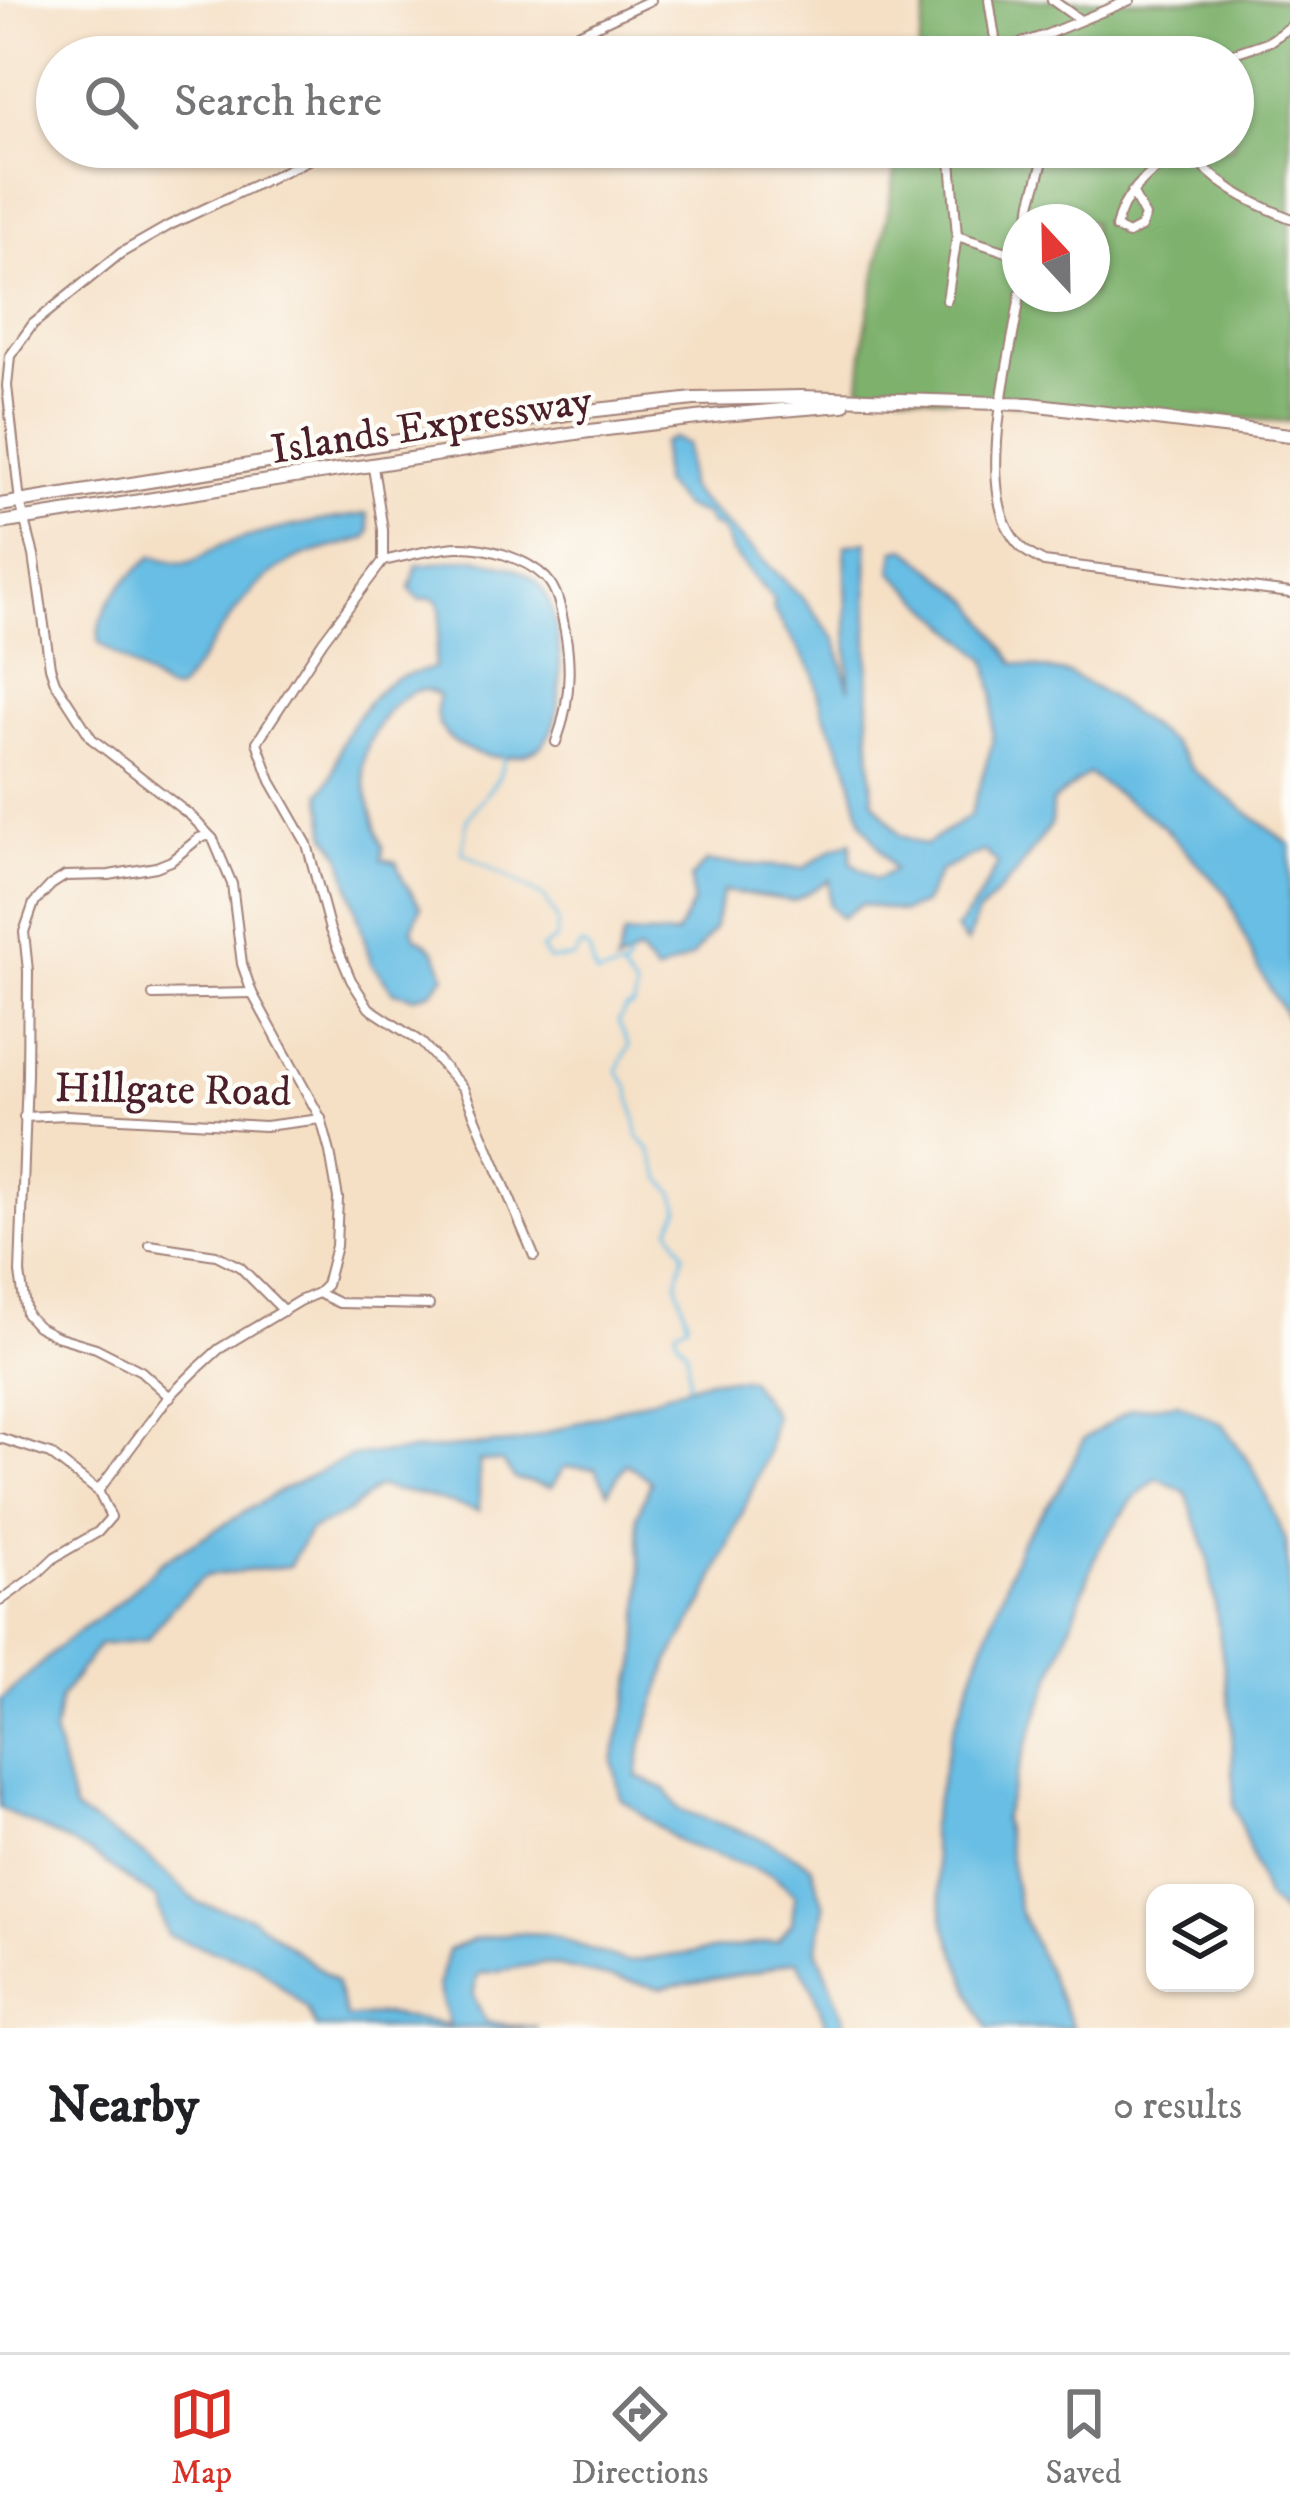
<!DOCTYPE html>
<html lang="en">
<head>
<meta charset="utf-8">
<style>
	body { margin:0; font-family:"IM FELL DW Pica",serif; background:#f2f2f2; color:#202124 }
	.controls { position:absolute; right:36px; bottom:36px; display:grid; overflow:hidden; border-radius:24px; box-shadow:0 3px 9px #0004 }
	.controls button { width:108px; height:108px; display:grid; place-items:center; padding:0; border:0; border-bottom:3px solid #e0e0e0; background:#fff; color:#202124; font:60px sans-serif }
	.compass { position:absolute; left:1002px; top:204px; width:108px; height:108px; border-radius:50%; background:#fff; box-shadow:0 3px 9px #0004; rotate:338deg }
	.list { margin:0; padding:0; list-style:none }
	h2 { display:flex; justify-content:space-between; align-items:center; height:156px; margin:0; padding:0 48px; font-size:51px }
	h2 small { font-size:39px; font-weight:400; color:#757577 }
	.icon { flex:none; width:66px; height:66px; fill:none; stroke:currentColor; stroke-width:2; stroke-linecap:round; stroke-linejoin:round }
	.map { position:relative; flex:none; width:1290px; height:2028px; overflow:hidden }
	.search { position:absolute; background:#fff; box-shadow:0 3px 9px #0004; left:36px; right:36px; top:36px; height:132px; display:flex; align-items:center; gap:30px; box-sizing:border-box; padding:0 42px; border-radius:66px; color:#757577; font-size:45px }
	.sheet { height:324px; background:#fff }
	nav { display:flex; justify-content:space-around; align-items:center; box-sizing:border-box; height:168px; border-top:3px solid #e0e0e0; background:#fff; font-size:33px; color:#757577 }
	nav a { display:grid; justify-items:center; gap:6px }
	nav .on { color:#d93025 }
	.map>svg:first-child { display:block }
</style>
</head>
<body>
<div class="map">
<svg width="1290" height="2028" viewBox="0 0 1290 2028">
	<rect width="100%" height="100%" fill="#fdfcf7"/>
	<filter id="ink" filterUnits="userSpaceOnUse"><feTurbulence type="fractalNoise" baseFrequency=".00833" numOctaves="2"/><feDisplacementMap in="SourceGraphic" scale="24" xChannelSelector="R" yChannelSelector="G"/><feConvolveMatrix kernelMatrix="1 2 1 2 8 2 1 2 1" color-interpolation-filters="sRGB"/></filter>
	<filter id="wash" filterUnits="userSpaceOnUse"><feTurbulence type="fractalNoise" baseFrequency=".004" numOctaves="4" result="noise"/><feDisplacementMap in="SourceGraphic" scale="48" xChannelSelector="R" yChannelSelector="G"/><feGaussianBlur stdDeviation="2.7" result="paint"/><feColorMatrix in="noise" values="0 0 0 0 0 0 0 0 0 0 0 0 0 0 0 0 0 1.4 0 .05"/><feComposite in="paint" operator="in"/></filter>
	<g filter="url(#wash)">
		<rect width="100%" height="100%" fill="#f5e0c6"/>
		<!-- forest -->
		<path fill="#7db16c" stroke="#64684c" stroke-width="3" fill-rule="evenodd" d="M928 0H1290V422L940 398 860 386 865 332 900 147H1233V57H917ZM1020 222H1092V294H1020Z"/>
		<!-- water -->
		<g fill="#67bee4" stroke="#586e88" stroke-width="3" fill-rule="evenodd">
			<polygon points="673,438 687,444 688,486 695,495 803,598 836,640 849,689 845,545 867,541 869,727 873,800 900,835 925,845 970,816 992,745 994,696 987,660 892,572 895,550 906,548 974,602 1014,663 1069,674 1107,695 1172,743 1194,771 1290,845 1290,1023 1257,966 1227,895 1162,825 1088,774 1052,802 1051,825 1017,872 977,915 967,944 956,929 975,905 998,864 984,851 940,871 923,904 902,912 861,904 841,918 829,904 830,880 794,901 723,891 714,929 692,957 656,973 639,952 616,964 624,935 676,935 693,903 691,878 706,862 804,868 834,848 851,842 851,862 876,879 894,870 862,822 847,763 823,711 813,672 774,611 773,599 732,552 722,530 710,524 705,515 683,507 662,483 662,443"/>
			<path d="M367 514 370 531 366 538C342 546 317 549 294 560 238 588 216 646 177 691L166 690 99 643C95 607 127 577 153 556 164 559 178 565 190 562 202 558 212 548 225 544 271 529 319 520 367 514Z"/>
			<path d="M475 558C496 564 529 568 542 588 563 618 571 725 538 748 503 772 420 746 439 696 405 670 365 737 363 765 362 779 377 834 383 847L382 859 396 862 403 880 421 907 412 928 415 937C436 946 437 954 445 975L432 991 415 997 394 992 371 963 341 854 327 835 321 793C335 775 333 771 339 751 345 731 372 694 389 682 401 673 420 674 434 667L441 614 438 601 431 598 419 600 410 589 417 565Z"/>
			<path d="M709 1379H749L774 1415 767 1455 705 1600 670 1659 642 1743 637 1777 666 1789 679 1809 768 1841 811 1865 824 1906 817 1949 844 2017 845 2028H827L814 1991 797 1960 757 1972 660 1988 544 1963 478 1974 473 1995 486 2022 538 2028H316L307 2009 256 1964 168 1936 156 1899 90 1853 0 1808V1701L66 1641 122 1600 160 1563 283 1489 352 1456 520 1442ZM479 1461 502 1462 515 1479 551 1487 564 1467 595 1468 608 1492 626 1463 651 1481 637 1516 642 1585 637 1661 613 1761 621 1799 681 1843 773 1875 795 1894 792 1923 778 1941 626 1962 547 1934 514 1933 475 1939 448 1950 438 1986 449 2025 387 2014 346 2018 335 1981 251 1917 198 1903 149 1858 74 1810 54 1732 60 1698 99 1645 147 1640 172 1607 205 1576 289 1566 309 1531 347 1513 377 1487 422 1495 479 1511Z"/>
			<polygon points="1178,1403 1222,1424 1253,1467 1286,1541 1290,1600 1290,1921 1266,1898 1234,1805 1232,1722 1208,1556 1186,1493 1157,1478 1134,1498 1099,1548 1022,1758 1003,1819 1019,1910 1073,2028 988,2028 977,2008 944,1922 930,1829 951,1735 1021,1541 1058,1491 1084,1439 1131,1409"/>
		</g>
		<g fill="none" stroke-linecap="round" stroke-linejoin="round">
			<!-- stream -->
			<g stroke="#67bee4" stroke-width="3">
				<polyline points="505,755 499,777 467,819 462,852 545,898 558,922 556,939 541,949 549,960 573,958 581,945 589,950 596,976 626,968 628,958"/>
				<polyline points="621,970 636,990 634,1006 626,1009 618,1021 629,1046 617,1071 629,1087 639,1137 650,1150 661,1178 674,1193 680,1209 670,1228 684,1253 677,1283 688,1323 676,1329 677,1338 687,1351 689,1384"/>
			</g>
		</g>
	</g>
	<g filter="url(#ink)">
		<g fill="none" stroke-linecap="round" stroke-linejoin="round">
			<defs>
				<g id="minor">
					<polyline points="989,0 997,51"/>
					<polyline points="1052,0 1080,20"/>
					<polyline points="529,57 651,0"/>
					<polyline points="989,57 997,51 1043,36 1130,0"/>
					<polyline points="1222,57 1270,41 1290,27"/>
					<path d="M1186 148C1216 185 1247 201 1290 218"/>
					<path d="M1132 192 1145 216 1141 227 1128 234 1116 228C1122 191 1156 166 1187 149"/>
					<polyline points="1029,222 1032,201 1047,147"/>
					<polyline points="957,236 1020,256"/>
					<path d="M1020 294C1012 357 970 497 1021 547 1026 553 1037 558 1044 562L1290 593"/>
					<polyline points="947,300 957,236 950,147"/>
					<polyline points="373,467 383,530 383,561 323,641 257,742 271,781 307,844 330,930 351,980 369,1008 422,1043 463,1088 534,1256"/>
					<path d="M383 561C407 556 433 548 458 547 485 546 526 558 546 578 559 592 561 612 565 631 572 670 570 705 556 742"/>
					<polyline points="153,995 252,993"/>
					<polyline points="24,1117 67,1115 265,1126 321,1119"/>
					<polyline points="150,1245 216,1255 240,1267 284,1311"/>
					<polyline points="318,1293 339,1303 429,1305"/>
					<polyline points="170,1397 141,1371 96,1348 56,1336 37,1326 26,1314 20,1273 27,1075 28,971 24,932 34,903 51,885 65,876 109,875 156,867 171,861 199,838 207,836"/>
					<polyline points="0,1438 50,1454 98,1491 111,1517 98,1532 55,1557 36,1575 0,1601"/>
					<polyline points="98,1491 167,1399 196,1370 219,1349 299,1301 318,1293 326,1285 336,1246 338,1198 330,1152 321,1119 252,993 242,964 232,884 213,839 191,816 92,739 55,682 50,667 34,555 20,502 7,386 10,356 33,324 121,253 170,225 336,147"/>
				</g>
				<g id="primary">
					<polyline points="0,505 579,412 694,399 801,397 1030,404 1290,435"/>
					<polyline points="0,523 582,432 722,415 843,405"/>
				</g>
			</defs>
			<!-- minor casing -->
			<use href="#minor" stroke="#a08078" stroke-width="12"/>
			<!-- primary casing -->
			<use href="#primary" stroke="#a08078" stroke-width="16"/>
			<!-- minor -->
			<use href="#minor" stroke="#fff" stroke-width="8"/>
			<!-- primary -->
			<use href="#primary" stroke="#fff" stroke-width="12"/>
		</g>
	</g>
	<g text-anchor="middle" stroke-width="9" stroke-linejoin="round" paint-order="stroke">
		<!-- street labels -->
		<g font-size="42" fill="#4a1f2b" stroke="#fdfcf7">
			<text transform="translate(431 423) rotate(-9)" y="15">Islands Expressway</text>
			<text transform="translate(173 1088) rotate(1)" y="15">Hillgate Road</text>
		</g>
	</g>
</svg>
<div class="controls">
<button><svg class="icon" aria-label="layers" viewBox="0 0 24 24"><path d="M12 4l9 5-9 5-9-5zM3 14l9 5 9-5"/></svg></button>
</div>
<svg class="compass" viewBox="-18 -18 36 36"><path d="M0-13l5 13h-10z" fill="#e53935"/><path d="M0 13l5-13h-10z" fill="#757577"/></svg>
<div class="search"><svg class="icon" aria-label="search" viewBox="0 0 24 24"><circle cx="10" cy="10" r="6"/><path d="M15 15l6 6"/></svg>Search here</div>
</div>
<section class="sheet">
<h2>Nearby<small>0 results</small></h2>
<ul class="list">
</ul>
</section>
<nav>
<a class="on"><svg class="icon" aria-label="map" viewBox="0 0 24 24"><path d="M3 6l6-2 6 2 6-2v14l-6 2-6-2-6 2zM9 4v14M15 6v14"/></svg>Map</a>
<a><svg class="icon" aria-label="directions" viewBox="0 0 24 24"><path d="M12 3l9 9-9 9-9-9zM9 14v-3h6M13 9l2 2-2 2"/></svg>Directions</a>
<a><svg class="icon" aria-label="saved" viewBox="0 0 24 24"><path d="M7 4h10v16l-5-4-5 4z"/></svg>Saved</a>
</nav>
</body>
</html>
